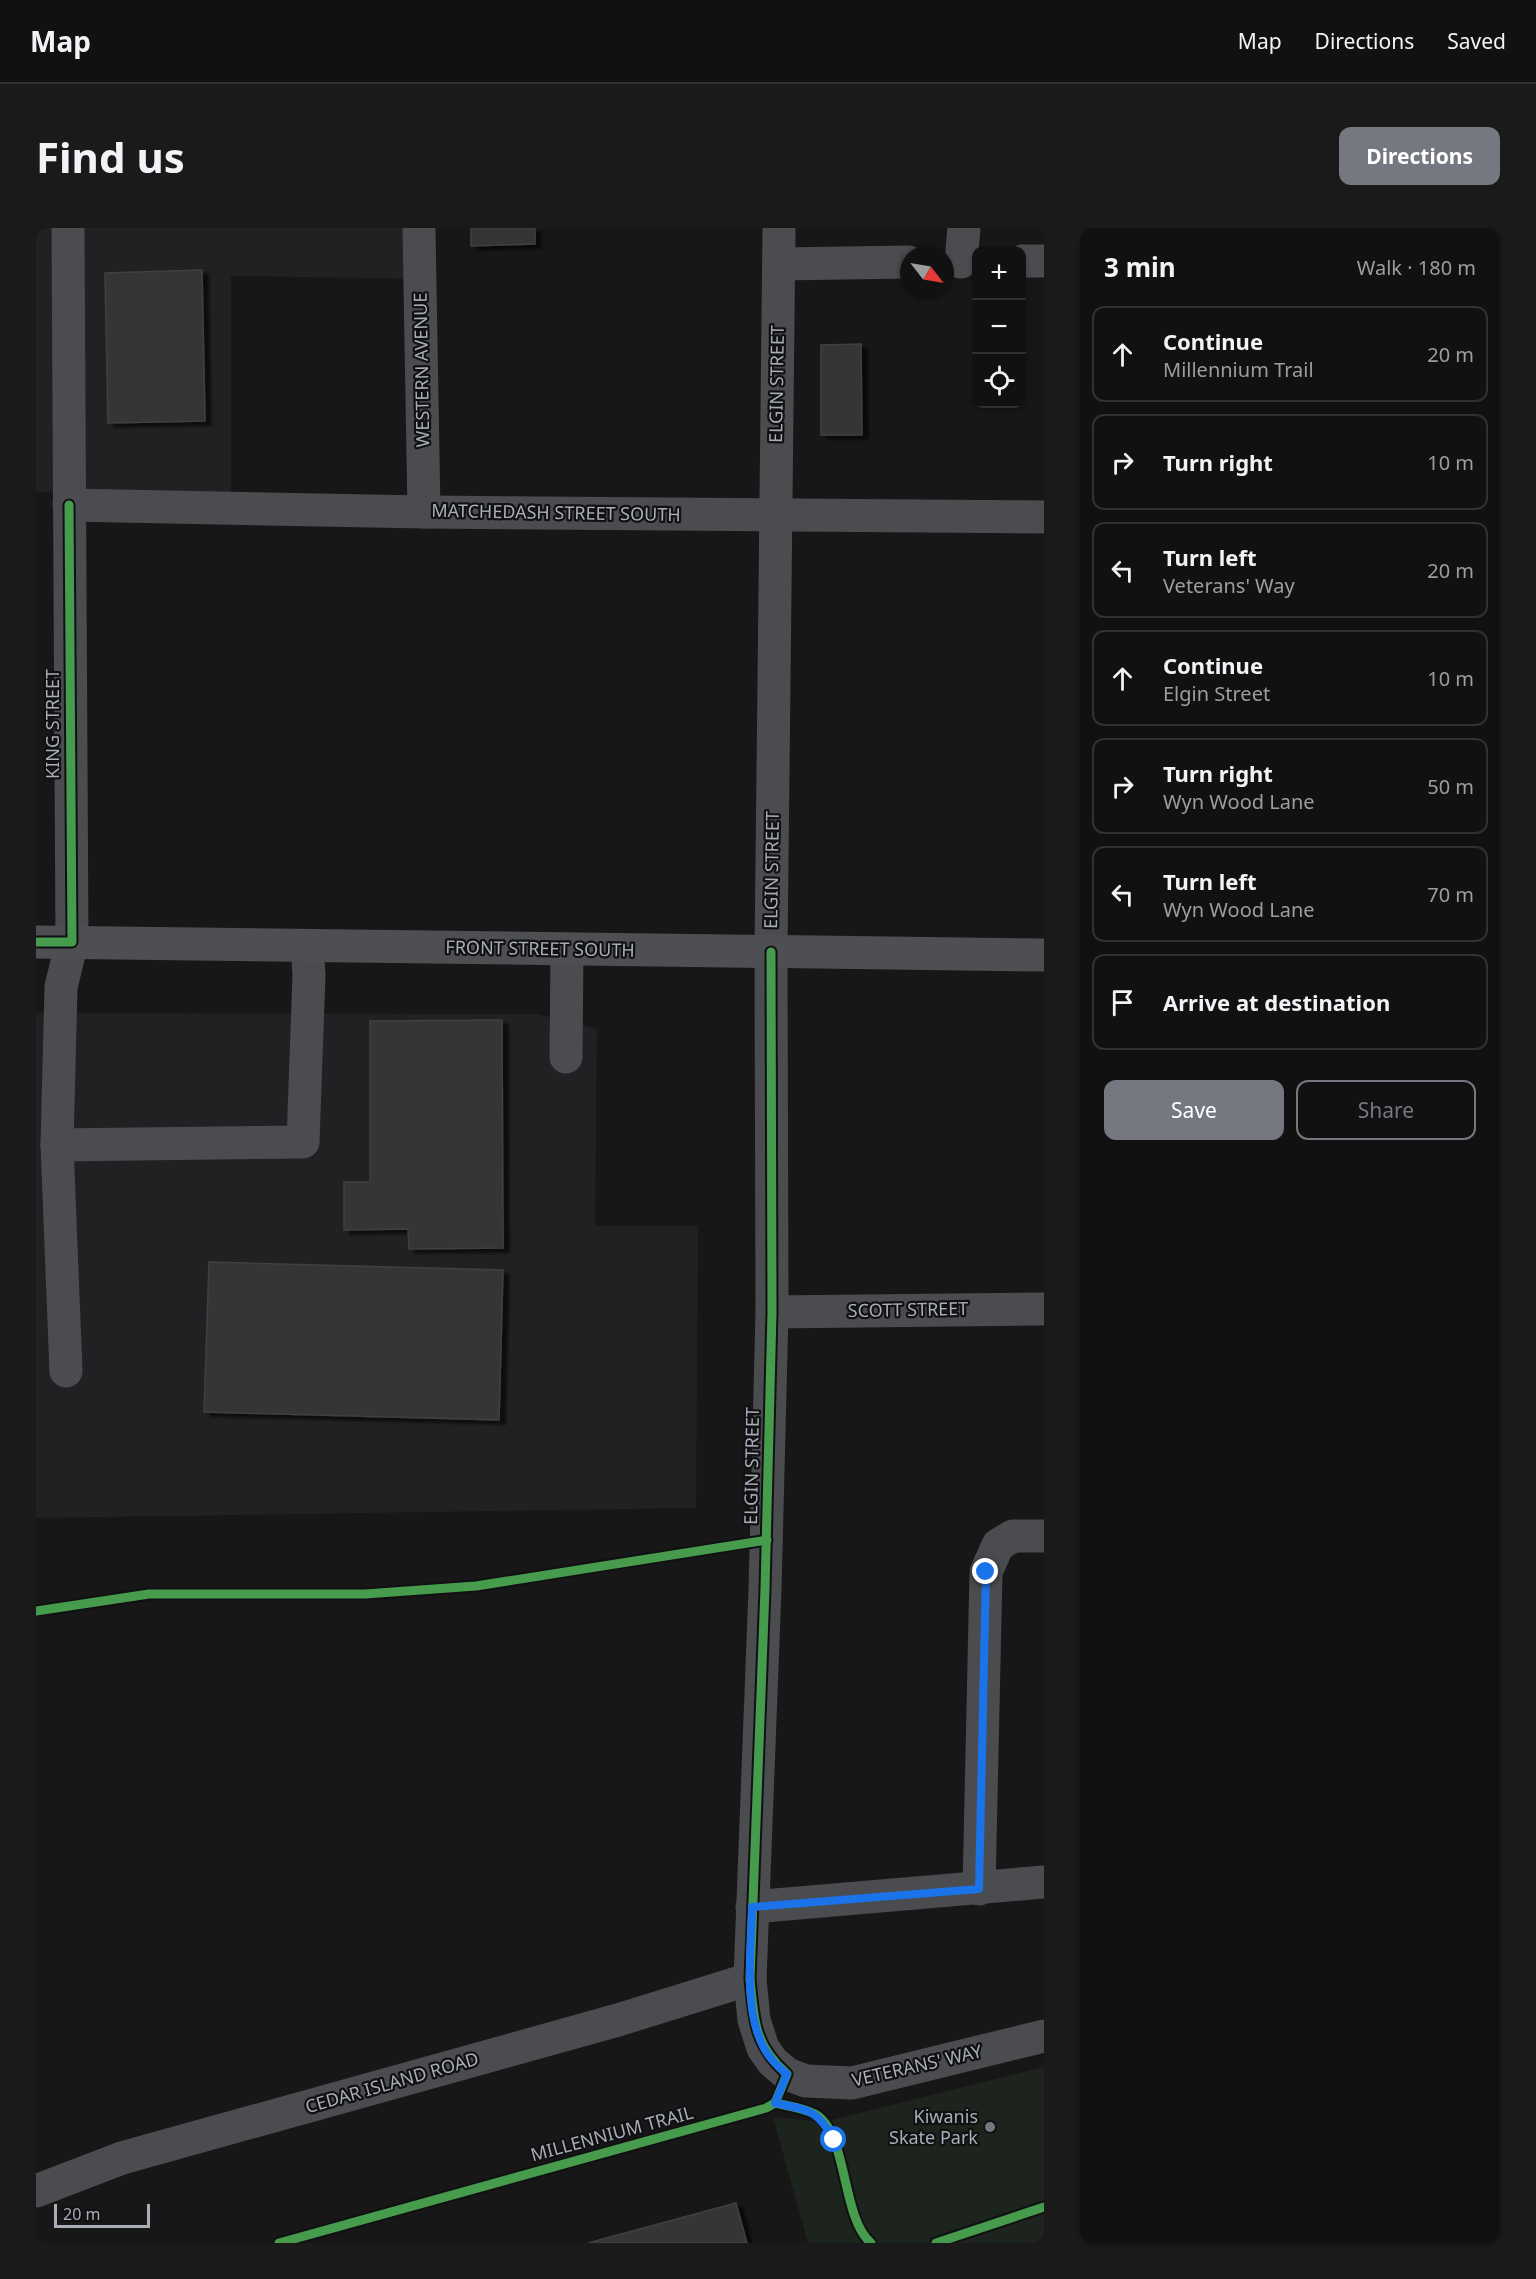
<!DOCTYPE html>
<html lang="en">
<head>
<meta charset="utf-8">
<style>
	body { margin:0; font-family:"Noto Sans",sans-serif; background:#1a1a1a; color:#f1f3f6 }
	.controls { position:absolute; right:18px; top:18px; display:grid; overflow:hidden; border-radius:12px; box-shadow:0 2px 4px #0004 }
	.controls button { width:54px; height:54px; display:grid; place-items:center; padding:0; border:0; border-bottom:2px solid #303131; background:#111; color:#f1f3f6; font:30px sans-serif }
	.compass { position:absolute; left:864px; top:18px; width:54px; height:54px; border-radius:50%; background:#111; box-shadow:0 2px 4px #0004; rotate:121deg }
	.scale { position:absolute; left:18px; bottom:15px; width:96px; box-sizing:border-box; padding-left:6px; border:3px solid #a8adb8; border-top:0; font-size:16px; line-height:21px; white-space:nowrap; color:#a8adb8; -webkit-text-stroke:4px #111113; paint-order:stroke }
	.stop { position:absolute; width:18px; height:18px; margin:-14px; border:4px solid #1a73e8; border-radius:50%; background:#fff }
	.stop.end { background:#1a73e8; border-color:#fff; box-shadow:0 2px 6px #0008 }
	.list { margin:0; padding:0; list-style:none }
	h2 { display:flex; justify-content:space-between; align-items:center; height:78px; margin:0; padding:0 24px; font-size:26px }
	h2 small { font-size:20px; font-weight:400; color:#9c9d9f }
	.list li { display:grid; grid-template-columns:39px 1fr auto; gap:18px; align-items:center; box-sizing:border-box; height:96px; margin:0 12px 12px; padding:0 12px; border:2px solid #303131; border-radius:12px }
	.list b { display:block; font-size:22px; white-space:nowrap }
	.list p { margin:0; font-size:20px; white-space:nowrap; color:#9c9d9f }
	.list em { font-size:20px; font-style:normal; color:#9c9d9f }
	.actions { display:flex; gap:12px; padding:18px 24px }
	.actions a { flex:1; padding:14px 0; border:2px solid #757880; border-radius:12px; text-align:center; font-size:21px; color:#757880 }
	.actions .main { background:#757880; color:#fff }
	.icon { flex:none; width:33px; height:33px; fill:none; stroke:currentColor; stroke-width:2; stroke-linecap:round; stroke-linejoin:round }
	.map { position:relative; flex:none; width:1008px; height:2015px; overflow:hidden; border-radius:12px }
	header { display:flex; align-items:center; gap:36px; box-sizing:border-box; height:84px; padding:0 30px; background:#111; border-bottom:2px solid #303131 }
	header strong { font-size:28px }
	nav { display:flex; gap:33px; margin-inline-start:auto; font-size:21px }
	.intro { display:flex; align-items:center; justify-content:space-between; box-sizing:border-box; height:144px; padding:0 36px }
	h1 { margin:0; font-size:42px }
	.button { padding:15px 27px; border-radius:12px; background:#757880; color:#fff; font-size:21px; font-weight:700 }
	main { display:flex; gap:36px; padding:0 36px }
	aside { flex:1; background:#111; border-radius:12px; box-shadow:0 2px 4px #0004 }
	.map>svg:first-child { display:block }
</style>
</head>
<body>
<header>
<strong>Map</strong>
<nav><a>Map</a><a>Directions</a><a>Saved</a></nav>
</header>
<div class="intro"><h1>Find us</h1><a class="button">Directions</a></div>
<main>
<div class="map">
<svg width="1008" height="2015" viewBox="0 0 1008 2015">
	<defs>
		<filter id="shadow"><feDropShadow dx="6" dy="4" stdDeviation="1.5" flood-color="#0009"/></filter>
	</defs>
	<rect width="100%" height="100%" fill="#171717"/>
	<!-- built -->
	<g fill="#212123">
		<polygon points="0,0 384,0 385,51 195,48 195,268 0,264"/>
		<polygon points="0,785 501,786 561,801 559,998 662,998 660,1280 0,1290"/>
	</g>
	<!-- green -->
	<polygon fill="#1d241e" points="1008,1839 1008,2015 772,2015 737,1889 788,1894"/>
	<!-- building -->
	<g fill="#353536" stroke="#3f4043" stroke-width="1.5" filter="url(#shadow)">
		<polygon points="435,0 499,0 499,16 435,18"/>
		<polygon points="166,42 169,193 72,195 69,45"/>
		<polygon points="825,116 826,207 785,207 785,117"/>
		<polygon points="466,792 467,1020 373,1021 372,1001 308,1002 308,954 334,954 334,793"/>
		<polygon points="173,1034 467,1042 463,1192 168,1184"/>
		<polygon points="700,1975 711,2015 552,2015"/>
	</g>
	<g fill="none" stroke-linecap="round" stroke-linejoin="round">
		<!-- minor -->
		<g stroke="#4b4c50" stroke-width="33">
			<polyline points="383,0 388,284"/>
			<polyline points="743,0 735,724 736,1084 729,1361 714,1751 718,1792 727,1820 736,1833 751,1846 770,1853 816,1855 1008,1808"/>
			<polyline points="986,33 1008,33"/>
			<polyline points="925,34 928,0"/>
			<polyline points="743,36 873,34"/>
			<polyline points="33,277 388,284 1008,289"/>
			<polyline points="530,829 531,721"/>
			<polyline points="21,917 267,914 273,747 271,718"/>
			<polyline points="736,1084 1008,1081"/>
			<polyline points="30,1143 21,917 25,759 36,714 32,0"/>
			<polyline points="943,1661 950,1344 962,1317 977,1308 1008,1308"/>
			<polyline points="716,1679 1008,1654"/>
			<polyline points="0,1963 86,1930 582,1792 714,1751"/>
		</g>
		<!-- major -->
		<polyline stroke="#4d4f52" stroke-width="33" points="0,714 1008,727"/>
		<defs>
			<g id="cycleway">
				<polyline points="0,714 36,714 33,277"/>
				<path d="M735 724 736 1084 729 1361 714 1751C718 1792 718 1817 751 1846L739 1875"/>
				<polyline points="0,1383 113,1366 329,1366 440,1358 731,1312"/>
				<path d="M243 2015 730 1880 739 1875C752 1878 767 1880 779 1886 812 1904 805 1990 835 2015"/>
				<polyline points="900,2015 1008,1979"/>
			</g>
		</defs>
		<!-- cycleway casing -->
		<use href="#cycleway" stroke="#111113" stroke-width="13"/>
		<!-- cycleway -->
		<use href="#cycleway" stroke="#469c4c" stroke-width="9"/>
	</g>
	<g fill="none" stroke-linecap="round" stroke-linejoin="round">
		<!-- route -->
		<path stroke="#1a73e8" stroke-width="8" d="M798 1912C781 1881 772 1882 739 1875L751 1846C742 1839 735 1832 729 1822 707 1784 715 1722 716 1679L943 1661 950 1344"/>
	</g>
	<!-- markers -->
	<circle fill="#757880" stroke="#111113" stroke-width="2" cx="954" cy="1899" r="6"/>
	<g text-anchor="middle" stroke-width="4.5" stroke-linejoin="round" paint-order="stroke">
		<!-- street labels -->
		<g font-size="18" fill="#a8adb8" stroke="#111113">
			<text transform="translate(386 142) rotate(-91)" y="6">WESTERN AVENUE</text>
			<text transform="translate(741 156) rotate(-89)" y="6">ELGIN STREET</text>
			<text transform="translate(520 285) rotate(1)" y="6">MATCHEDASH STREET SOUTH</text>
			<text transform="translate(17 496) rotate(-90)" y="6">KING STREET</text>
			<text transform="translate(736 642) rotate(-89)" y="6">ELGIN STREET</text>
			<text transform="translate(504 721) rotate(1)" y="6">FRONT STREET SOUTH</text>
			<text transform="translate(872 1082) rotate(-1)" y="6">SCOTT STREET</text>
			<text transform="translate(716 1238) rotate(-89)" y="6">ELGIN STREET</text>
			<text transform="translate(881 1838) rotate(-13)" y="6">VETERANS' WAY</text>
			<text transform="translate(356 1855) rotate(-16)" y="6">CEDAR ISLAND ROAD</text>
			<text transform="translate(576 1906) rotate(-15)" y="6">MILLENNIUM TRAIL</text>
		</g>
		<!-- poi labels -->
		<g font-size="18" fill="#a8adb8" stroke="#111113" text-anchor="end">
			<text x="942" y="1895">Kiwanis<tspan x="942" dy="21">Skate Park</tspan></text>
		</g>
	</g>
</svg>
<div class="controls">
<button>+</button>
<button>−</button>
<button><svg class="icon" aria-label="locate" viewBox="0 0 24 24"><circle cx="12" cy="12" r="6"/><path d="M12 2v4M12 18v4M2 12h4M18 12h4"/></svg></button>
</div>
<svg class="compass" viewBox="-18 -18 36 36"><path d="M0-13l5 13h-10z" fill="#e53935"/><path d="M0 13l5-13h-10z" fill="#9c9d9f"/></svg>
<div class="scale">20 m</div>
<div class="stop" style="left:798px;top:1912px"></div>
<div class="stop end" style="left:950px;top:1344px"></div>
</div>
<aside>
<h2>3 min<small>Walk · 180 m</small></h2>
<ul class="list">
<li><svg class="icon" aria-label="ahead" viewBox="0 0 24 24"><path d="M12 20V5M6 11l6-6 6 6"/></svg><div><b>Continue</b><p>Millennium Trail</p></div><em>20 m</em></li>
<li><svg class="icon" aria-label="right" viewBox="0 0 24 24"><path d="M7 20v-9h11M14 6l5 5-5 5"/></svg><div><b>Turn right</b></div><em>10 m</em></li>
<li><svg class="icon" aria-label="left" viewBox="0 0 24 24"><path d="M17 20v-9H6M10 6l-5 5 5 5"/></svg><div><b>Turn left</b><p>Veterans' Way</p></div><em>20 m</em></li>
<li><svg class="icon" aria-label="ahead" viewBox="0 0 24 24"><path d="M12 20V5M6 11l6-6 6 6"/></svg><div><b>Continue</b><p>Elgin Street</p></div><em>10 m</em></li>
<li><svg class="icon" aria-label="right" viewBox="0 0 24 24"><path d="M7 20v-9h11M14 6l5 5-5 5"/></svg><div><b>Turn right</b><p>Wyn Wood Lane</p></div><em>50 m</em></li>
<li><svg class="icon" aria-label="left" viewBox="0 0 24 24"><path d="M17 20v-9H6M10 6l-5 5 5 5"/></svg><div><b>Turn left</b><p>Wyn Wood Lane</p></div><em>70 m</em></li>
<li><svg class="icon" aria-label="arrive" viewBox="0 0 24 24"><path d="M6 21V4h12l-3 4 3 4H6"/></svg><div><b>Arrive at destination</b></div></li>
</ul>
<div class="actions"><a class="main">Save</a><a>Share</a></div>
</aside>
</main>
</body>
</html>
